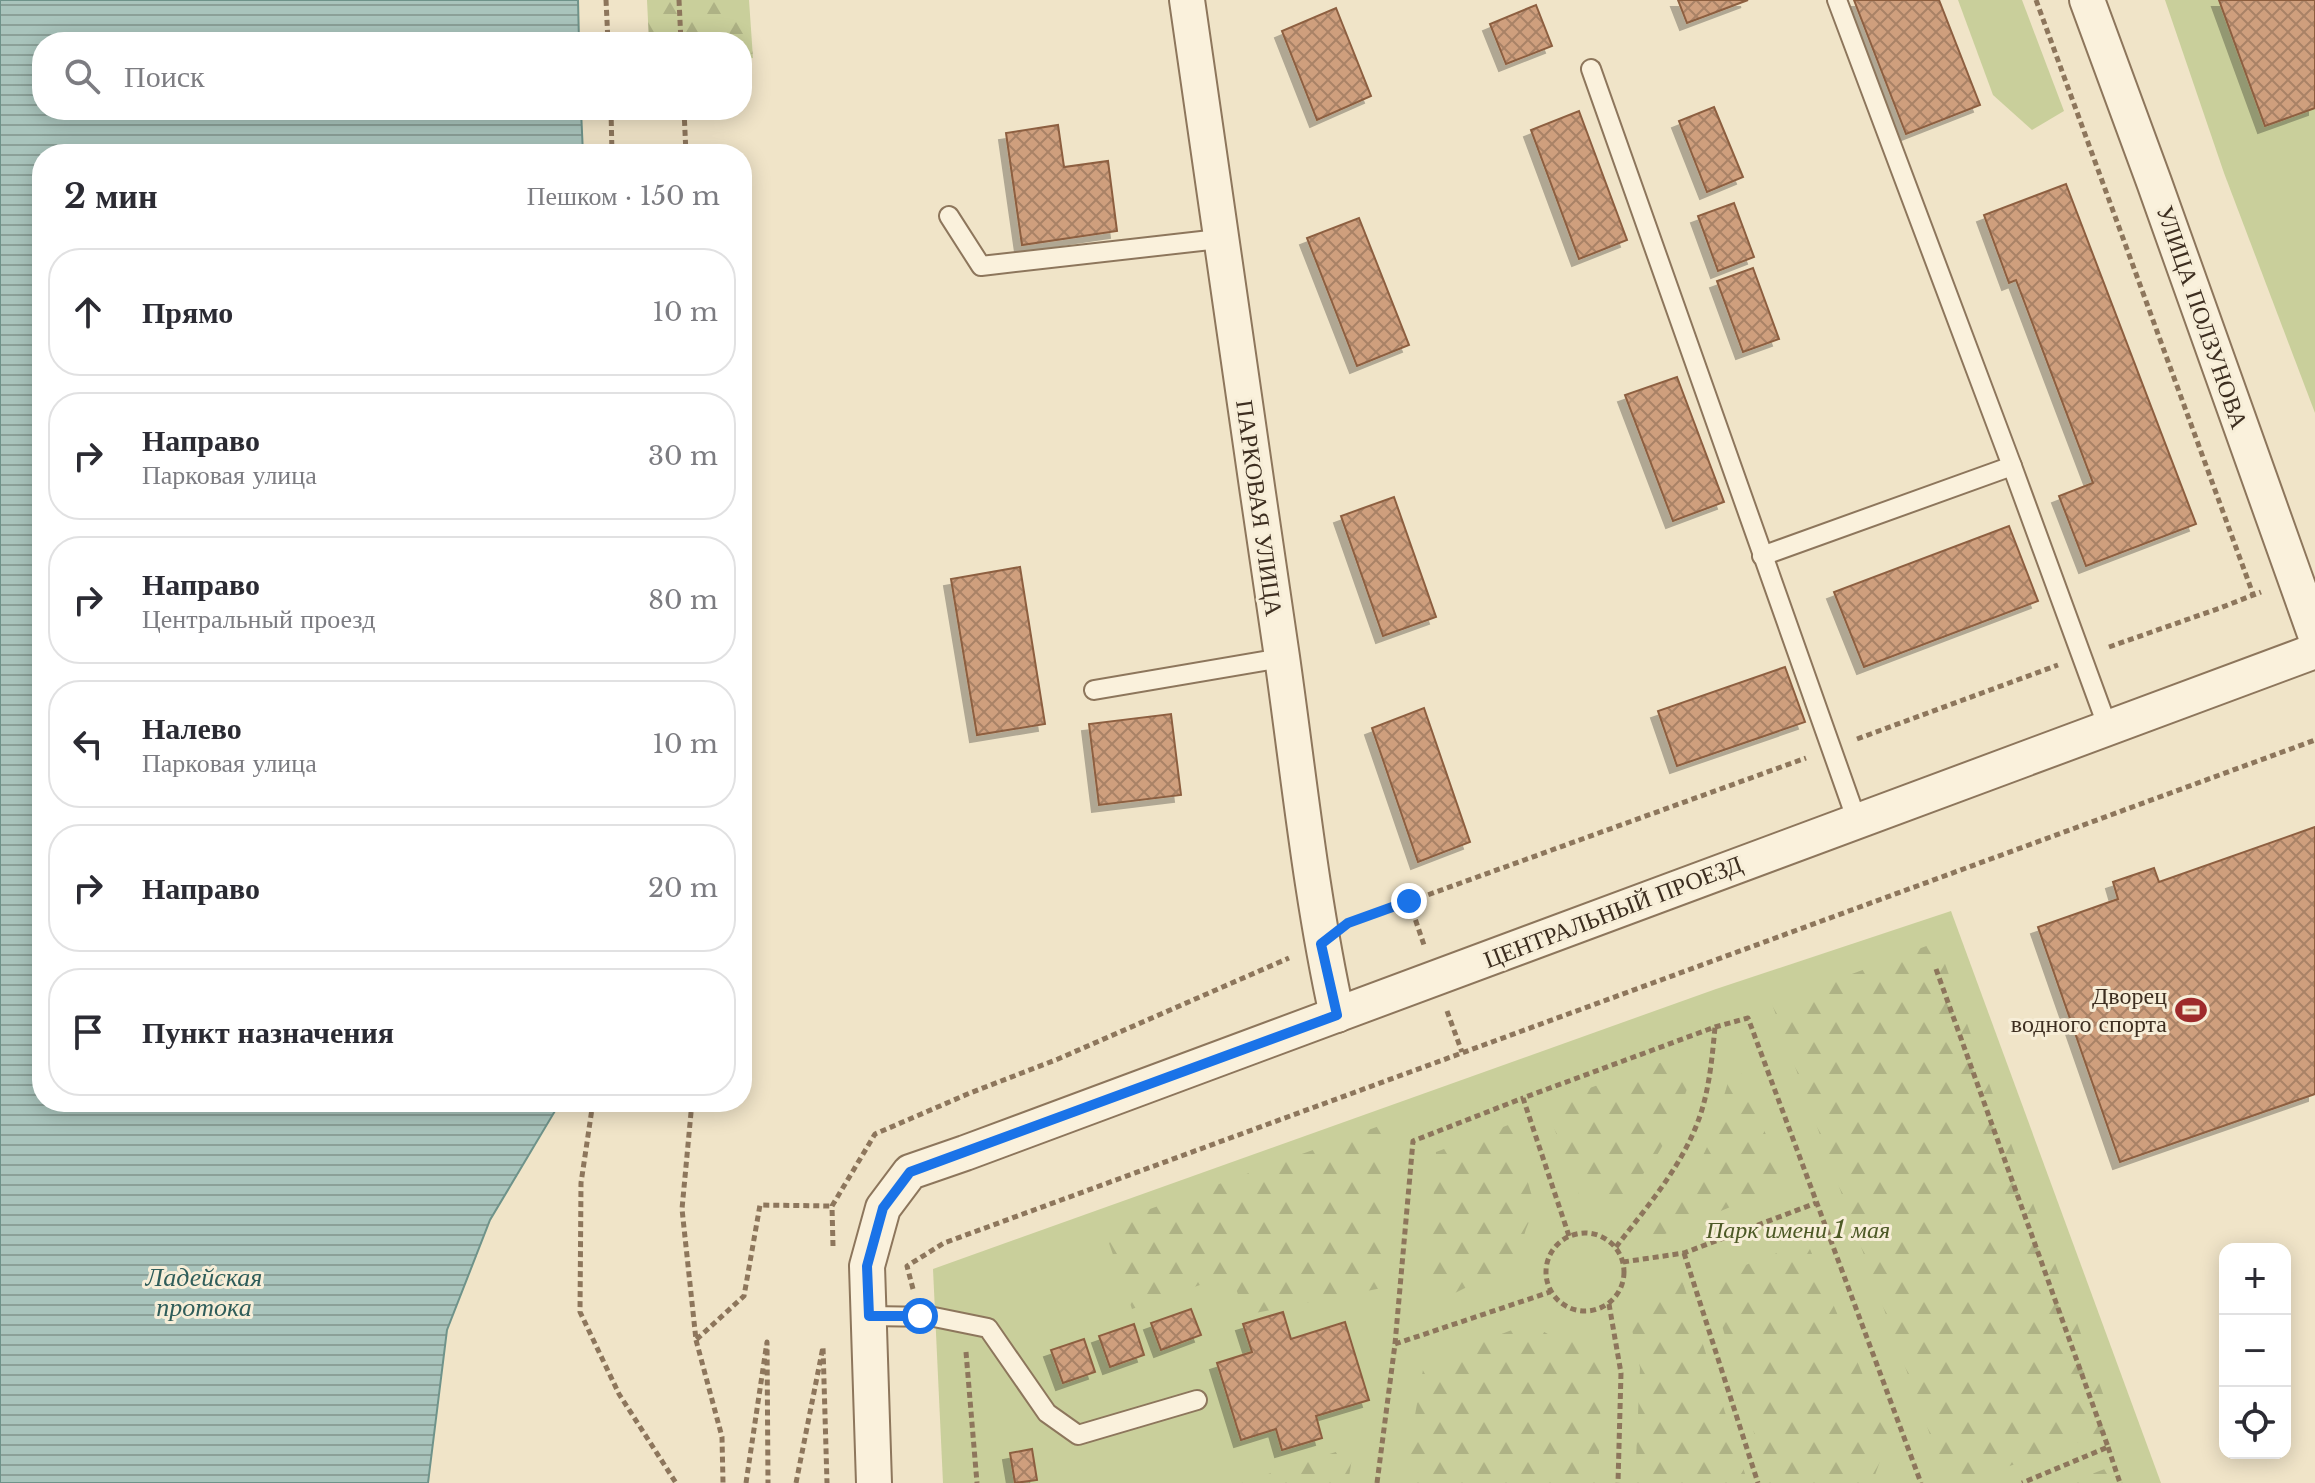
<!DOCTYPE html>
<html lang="ru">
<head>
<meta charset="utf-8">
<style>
	body { margin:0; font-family:"Libre Baskerville",serif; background:#f2f2f3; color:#2b2b33 }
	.controls { position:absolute; right:24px; bottom:24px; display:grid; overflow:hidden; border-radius:16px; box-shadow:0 4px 20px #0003 }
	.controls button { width:72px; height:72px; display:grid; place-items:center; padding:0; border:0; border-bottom:2px solid #e1e1e2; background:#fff; color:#2b2b33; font:40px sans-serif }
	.stop { position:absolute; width:24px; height:24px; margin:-18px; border:6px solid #1a73e8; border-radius:50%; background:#fff }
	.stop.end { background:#1a73e8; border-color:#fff; box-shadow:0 2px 8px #0008 }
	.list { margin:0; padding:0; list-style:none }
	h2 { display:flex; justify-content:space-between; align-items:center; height:104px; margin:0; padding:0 32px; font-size:34px }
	h2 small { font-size:26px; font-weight:400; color:#7c7c81 }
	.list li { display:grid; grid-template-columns:52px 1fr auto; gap:24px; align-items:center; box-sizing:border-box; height:128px; margin:0 16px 16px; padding:0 16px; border:2px solid #e1e1e2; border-radius:32px }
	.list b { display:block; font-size:30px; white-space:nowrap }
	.list p { margin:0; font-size:26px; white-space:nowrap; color:#7c7c81 }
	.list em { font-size:26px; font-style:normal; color:#7c7c81 }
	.icon { flex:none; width:44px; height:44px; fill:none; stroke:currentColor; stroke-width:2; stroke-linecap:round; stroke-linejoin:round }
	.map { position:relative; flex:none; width:2315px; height:1483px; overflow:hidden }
	.search { position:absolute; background:#fff; box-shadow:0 4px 20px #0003; left:32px; top:32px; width:720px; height:88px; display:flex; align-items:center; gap:20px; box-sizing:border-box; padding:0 28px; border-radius:32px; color:#7c7c81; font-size:30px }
	.panel { position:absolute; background:#fff; box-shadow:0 4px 20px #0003; left:32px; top:144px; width:720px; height:968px; border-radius:32px }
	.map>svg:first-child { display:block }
</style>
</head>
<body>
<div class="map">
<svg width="2315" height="1483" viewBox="0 0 2315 1483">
	<defs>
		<pattern id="forest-firs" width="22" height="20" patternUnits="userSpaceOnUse" patternTransform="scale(2)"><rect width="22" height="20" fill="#c9cf9b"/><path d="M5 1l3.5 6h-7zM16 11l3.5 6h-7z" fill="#aeb285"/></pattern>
		<pattern id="water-rules" width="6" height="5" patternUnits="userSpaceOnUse" patternTransform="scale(2)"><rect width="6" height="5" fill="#a9c4bc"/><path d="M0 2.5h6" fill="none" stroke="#8ba098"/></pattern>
		<pattern id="building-cross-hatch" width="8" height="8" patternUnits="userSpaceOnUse" patternTransform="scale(2)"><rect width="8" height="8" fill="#cf9f7d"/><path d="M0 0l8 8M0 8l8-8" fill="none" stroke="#a98266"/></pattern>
		<filter id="shadow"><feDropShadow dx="-7" dy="7" stdDeviation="0" flood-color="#0004"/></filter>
	</defs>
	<rect width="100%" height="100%" fill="#f0e4c8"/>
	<!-- green -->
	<g fill="#c9cf9b">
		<polygon points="1958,0 2022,0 2064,111 2032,130 1993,95"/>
		<polygon points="2165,0 2315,0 2315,413 2224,173"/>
		<polygon points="1951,911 2161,1483 943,1483 933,1269 1716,989"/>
	</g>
	<!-- forest -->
	<g fill="url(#forest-firs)">
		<polygon points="647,0 749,0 753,58 742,60 742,42 649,42"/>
		<polygon points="1937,942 2116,1429 1978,1477 1943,1470 1772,1004"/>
		<path d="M1668 1060 1688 1086C1672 1133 1652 1177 1608 1205L1595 1194H1579L1545 1104Z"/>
		<path d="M1736 1061 1786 1184 1648 1241C1656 1226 1664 1211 1674 1197 1685 1180 1700 1164 1708 1145 1720 1118 1724 1088 1736 1061Z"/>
		<path d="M1511 1124 1536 1210C1525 1227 1521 1239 1523 1259L1427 1307 1436 1152Z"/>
		<polygon points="1382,1125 1382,1288 1245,1315 1231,1274 1132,1309 1103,1226"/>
		<polygon points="1807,1242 1889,1437 1872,1483 1769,1483 1708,1279"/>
		<polygon points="1682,1280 1748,1483 1635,1483 1640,1368 1630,1320 1643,1295"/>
		<path d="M1530 1323C1537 1327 1546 1334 1554 1337 1569 1343 1584 1336 1601 1342V1395L1598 1483H1403L1424 1364Z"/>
		<polygon points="1354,1446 1348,1483 1241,1483"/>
		<polygon points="2123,1462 2130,1483 2068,1483"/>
	</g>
	<!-- water -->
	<polygon fill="url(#water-rules)" stroke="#6f938a" stroke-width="2" points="0,0 578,0 579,42 42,42 42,110 581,110 583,154 42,154 42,1102 557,1102 555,1111 490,1220 447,1330 428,1483 0,1483"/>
	<!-- building -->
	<g fill="url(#building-cross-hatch)" stroke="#8d5f41" stroke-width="2" filter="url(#shadow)">
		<polygon points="1678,0 1748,0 1687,23"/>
		<polygon points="1854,0 1939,0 1980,105 1906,134"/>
		<polygon points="2219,0 2315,0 2315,108 2265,126"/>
		<polygon points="1536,5 1552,46 1506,64 1490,24"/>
		<polygon points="1336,8 1371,96 1317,120 1282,31"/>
		<polygon points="1714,107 1743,177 1707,192 1679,121"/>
		<polygon points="1579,111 1627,240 1579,259 1531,130"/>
		<polygon points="1058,125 1064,167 1108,161 1117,231 1022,245 1006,133"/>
		<polygon points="2066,184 2196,524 2086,566 2059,496 2093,483 2016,280 2009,283 1984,215"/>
		<polygon points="1734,203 1754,257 1718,271 1698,216"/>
		<polygon points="1359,218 1409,345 1357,366 1307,238"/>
		<polygon points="1753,268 1779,339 1743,352 1717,281"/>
		<polygon points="1677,377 1724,502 1673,521 1625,395"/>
		<polygon points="1394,497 1436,617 1383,636 1341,516"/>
		<polygon points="2009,526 2038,601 1864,667 1834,592"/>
		<polygon points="1020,567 1045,724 977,735 951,579"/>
		<polygon points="1785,667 1805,722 1677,766 1658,711"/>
		<polygon points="1424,708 1470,842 1418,862 1372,728"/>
		<polygon points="1171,714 1181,795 1099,805 1089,724"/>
		<polygon points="2315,827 2315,1094 2120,1162 2038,927 2118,899 2113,882 2154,868 2159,882"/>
		<polygon points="1191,1309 1201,1335 1161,1350 1151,1323"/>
		<polygon points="1283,1312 1291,1339 1345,1322 1369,1400 1316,1416 1322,1438 1282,1450 1276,1429 1241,1440 1217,1363 1252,1352 1243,1324"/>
		<polygon points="1134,1324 1144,1355 1110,1367 1099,1336"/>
		<polygon points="1084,1339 1095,1372 1063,1383 1051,1350"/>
		<polygon points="1032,1449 1037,1480 1015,1483 1010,1453"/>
	</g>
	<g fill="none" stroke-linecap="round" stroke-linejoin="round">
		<defs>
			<g id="lane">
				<polyline points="1837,0 2012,466 2108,728"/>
				<polyline points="1591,69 1857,821"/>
				<polyline points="949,216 981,266 1219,239"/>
				<polyline points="1762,556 2012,466"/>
				<polyline points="1094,690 1282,658"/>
				<polyline points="869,1316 934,1317 988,1328 1047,1413 1078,1435 1197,1400"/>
			</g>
			<g id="street">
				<path d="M1187 0C1217 219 1250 438 1282 657 1299 777 1311 897 1337 1015"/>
				<polyline points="2087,0 2154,182 2315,634"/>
				<polyline points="874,1483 867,1266 883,1208 910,1172 965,1153 2315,651"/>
			</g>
		</defs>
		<!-- lane casing -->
		<use href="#lane" stroke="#8d765c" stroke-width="22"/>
		<!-- street casing -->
		<use href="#street" stroke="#8d765c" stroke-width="38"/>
		<!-- path -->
		<g stroke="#8d765c" stroke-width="5" stroke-dasharray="6 4" stroke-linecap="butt">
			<polyline points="606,0 608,42"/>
			<polyline points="679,0 681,42"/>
			<polyline points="2036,0 2253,594"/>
			<polyline points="611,110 612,154"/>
			<polyline points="684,110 686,154"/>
			<polyline points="2109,647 2220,608 2261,592"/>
			<polyline points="1857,739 2058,665"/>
			<polyline points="1409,901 1424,945"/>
			<polyline points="1353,922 1806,758"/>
			<polyline points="1936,969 2108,1447 2022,1483"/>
			<polyline points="1447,1011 1462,1052"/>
			<polyline points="593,1102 581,1183 580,1312 619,1394 676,1483"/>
			<polyline points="692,1102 682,1209 696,1340 744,1296 760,1205 832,1206"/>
			<circle cx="1585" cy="1272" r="39"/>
			<polyline points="1569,1236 1523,1098 1715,1027 1748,1018 1921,1483"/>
			<polyline points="833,1246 832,1206 875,1134 970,1093 1058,1059 1289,958"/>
			<path d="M1616 1247C1646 1208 1679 1170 1697 1124 1709 1094 1712 1059 1715 1027"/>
			<polyline points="1684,1253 1758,1483"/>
			<polyline points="1623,1262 1684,1253 1816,1203"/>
			<polyline points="913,1289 907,1266 944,1243 2315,740"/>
			<polyline points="1609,1304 1621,1373 1618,1483"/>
			<polyline points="696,1340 722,1437 723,1483"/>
			<polyline points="1395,1344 1413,1141 1523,1098"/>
			<polyline points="966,1352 977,1483"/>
			<polyline points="2108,1447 2120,1483"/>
			<polyline points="746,1483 767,1342 768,1483"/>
			<polyline points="796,1483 823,1347 827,1483"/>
			<polyline points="1377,1483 1395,1344 1550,1292"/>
		</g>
		<!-- lane -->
		<use href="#lane" stroke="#faf1dc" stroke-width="18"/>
		<!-- street -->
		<use href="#street" stroke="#faf1dc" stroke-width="34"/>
	</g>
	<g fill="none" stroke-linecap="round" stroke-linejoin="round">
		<!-- route -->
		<polyline stroke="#1a73e8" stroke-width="10" points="920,1316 869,1316 867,1266 883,1208 910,1172 1337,1015 1321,944 1348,923 1409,901"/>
	</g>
	<!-- icons -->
	<defs>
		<symbol id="stadium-bare" viewBox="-9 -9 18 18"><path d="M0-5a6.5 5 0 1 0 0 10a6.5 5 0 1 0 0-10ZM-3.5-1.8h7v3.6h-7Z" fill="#9e2a2b" stroke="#f7eed8" stroke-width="2.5" paint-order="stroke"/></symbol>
	</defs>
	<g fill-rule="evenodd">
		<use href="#stadium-bare" x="2169" y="988" width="44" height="44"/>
	</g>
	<g text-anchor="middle" stroke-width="6" stroke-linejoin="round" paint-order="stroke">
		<!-- street labels -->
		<g font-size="24" fill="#3d2e20" stroke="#f7eed8">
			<text transform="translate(2202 317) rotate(71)" y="8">УЛИЦА ПОЛЗУНОВА</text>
			<text transform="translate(1259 508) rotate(82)" y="8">ПАРКОВАЯ УЛИЦА</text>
			<text transform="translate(1613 912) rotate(-21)" y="8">ЦЕНТРАЛЬНЫЙ ПРОЕЗД</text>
		</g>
		<!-- poi labels -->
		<g font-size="24" fill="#3d2e20" stroke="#f7eed8" text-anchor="end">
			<text x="2167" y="1004">Дворец<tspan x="2167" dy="28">водного спорта</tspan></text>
		</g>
		<!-- park labels -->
		<g font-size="24" font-style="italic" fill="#4d5a26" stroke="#f7eed8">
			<text x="1798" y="1238">Парк имени 1 мая</text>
		</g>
		<!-- water labels -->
		<g font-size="26" font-style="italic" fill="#2f5d5a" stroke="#f7eed8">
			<text x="204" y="1286">Ладейская<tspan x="204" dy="30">протока</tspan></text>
		</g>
	</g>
</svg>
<div class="controls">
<button>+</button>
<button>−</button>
<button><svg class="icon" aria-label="locate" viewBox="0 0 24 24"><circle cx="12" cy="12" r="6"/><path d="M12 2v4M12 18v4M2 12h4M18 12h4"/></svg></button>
</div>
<div class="stop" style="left:920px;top:1316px"></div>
<div class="stop end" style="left:1409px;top:901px"></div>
<div class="search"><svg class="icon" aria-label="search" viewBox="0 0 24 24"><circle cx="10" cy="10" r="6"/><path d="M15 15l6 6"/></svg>Поиск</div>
<section class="panel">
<h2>2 мин<small>Пешком · 150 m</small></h2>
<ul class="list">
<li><svg class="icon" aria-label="ahead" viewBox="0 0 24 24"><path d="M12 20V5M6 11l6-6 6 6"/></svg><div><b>Прямо</b></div><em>10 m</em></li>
<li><svg class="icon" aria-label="right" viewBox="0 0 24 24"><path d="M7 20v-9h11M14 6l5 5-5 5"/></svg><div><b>Направо</b><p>Парковая улица</p></div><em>30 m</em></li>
<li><svg class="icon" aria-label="right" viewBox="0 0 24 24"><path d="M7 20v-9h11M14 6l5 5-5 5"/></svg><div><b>Направо</b><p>Центральный проезд</p></div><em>80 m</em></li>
<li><svg class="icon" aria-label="left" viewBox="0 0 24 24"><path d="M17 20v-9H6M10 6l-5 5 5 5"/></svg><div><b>Налево</b><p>Парковая улица</p></div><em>10 m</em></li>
<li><svg class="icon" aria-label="right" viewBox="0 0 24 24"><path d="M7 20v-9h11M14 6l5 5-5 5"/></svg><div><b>Направо</b></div><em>20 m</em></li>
<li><svg class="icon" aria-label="arrive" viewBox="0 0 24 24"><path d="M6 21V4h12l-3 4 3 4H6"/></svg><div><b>Пункт назначения</b></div></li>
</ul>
</section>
</div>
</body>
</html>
